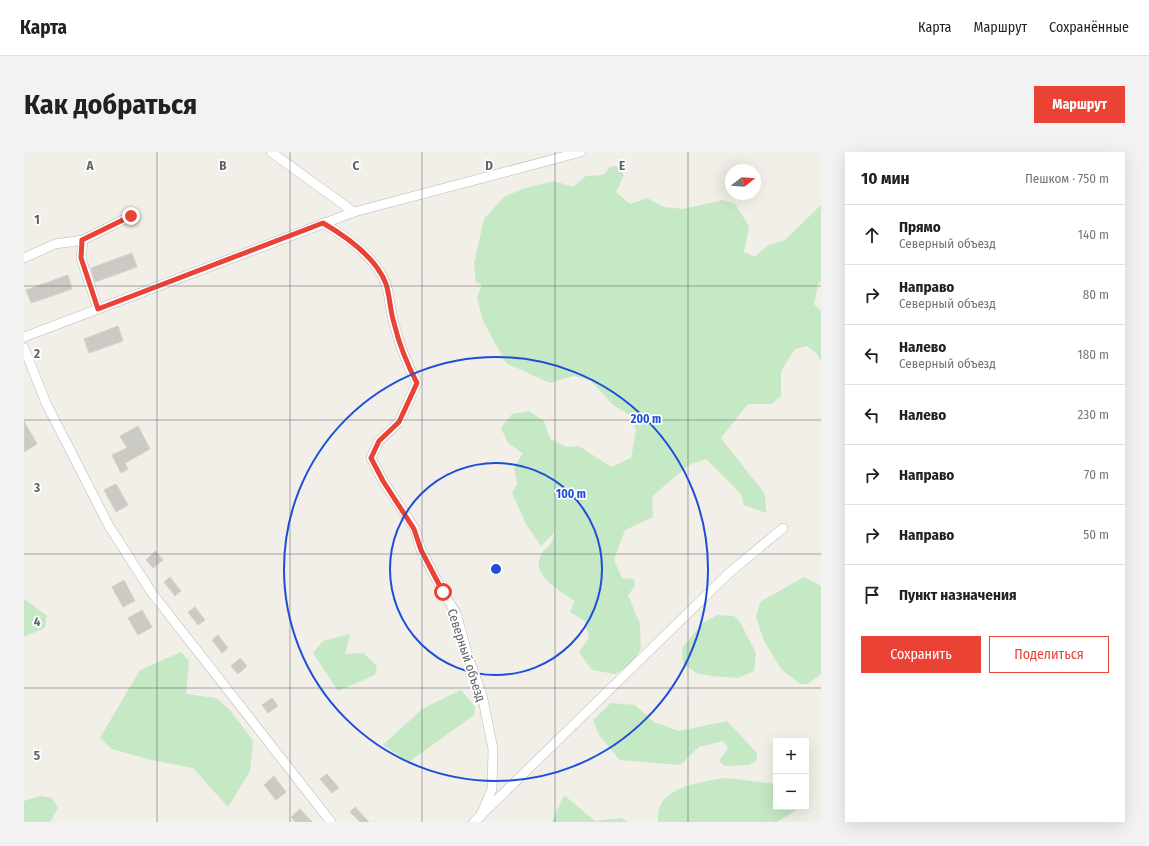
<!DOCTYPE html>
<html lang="ru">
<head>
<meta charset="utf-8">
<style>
	body { margin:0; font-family:"Fira Sans Condensed",sans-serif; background:#f2f2f2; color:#202124 }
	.controls { position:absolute; right:12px; bottom:12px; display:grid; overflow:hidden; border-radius:0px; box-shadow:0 4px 16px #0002 }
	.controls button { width:36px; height:36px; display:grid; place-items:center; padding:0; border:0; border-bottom:1px solid #e0e0e0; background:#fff; color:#202124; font:20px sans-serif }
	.compass { position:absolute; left:701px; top:12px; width:36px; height:36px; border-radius:50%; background:#fff; box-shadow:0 4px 16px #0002; rotate:73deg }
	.stop { position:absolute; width:12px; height:12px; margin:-9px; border:3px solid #ea4335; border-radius:50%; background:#fff }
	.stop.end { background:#ea4335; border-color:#fff; box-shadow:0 1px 4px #0008 }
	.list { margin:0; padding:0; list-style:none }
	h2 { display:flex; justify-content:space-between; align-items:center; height:52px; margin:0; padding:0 16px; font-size:17px }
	h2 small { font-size:13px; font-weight:400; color:#757577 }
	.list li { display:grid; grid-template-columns:26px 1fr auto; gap:12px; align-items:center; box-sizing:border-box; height:60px; padding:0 16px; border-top:1px solid #e0e0e0 }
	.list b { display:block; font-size:15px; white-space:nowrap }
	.list p { margin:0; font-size:13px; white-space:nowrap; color:#757577 }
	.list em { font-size:13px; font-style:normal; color:#757577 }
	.actions { display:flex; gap:8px; padding:12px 16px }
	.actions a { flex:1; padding:9px 0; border:1px solid #ea4335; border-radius:0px; text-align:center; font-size:14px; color:#ea4335 }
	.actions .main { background:#ea4335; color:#fff }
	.icon { flex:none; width:22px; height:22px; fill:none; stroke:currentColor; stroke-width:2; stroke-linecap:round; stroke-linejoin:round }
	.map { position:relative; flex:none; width:797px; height:670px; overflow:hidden; border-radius:0px }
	header { display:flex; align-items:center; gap:24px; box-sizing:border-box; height:56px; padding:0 20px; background:#fff; border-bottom:1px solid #e0e0e0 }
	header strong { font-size:19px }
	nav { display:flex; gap:22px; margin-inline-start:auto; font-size:14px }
	.intro { display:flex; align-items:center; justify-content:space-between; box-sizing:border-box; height:96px; padding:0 24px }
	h1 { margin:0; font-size:28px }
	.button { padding:10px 18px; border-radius:0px; background:#ea4335; color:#fff; font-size:14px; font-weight:700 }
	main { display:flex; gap:24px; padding:0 24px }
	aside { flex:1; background:#fff; border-radius:0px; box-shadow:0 4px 16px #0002 }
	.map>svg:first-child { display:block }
</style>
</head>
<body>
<header>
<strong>Карта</strong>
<nav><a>Карта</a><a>Маршрут</a><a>Сохранённые</a></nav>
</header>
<div class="intro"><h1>Как добраться</h1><a class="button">Маршрут</a></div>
<main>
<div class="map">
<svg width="797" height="670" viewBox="0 0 797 670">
	<rect width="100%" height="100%" fill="#f1efe8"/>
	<!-- green -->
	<g fill="#c5e8c5">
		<path d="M592 14 600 23 592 40 606 52 623 46 640 55 659 57 699 48 711 52 725 74 720 100 731 105 743 94 761 88 797 53V129L794 133 790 152 797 159V209L793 202 783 194 771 197 757 219V244L748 252H724L697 286 741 342 742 361 720 353 717 342 682 307 665 313 632 341 628 346 629 365 601 378 590 408 598 426 610 427 611 434 604 443 616 472 617 497 606 513 591 522 568 518 555 500 565 486 561 469 546 460 551 449C538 440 508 425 516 405 520 394 528 398 530 381L517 394 502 372 488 341 493 332 490 315 499 301 484 291 477 276 488 262 505 259 520 269 526 287 543 295 555 294 587 315 607 306 612 278 604 262 589 253 566 228 549 224 526 231 482 211 459 169 453 146 458 133 452 130 450 112 460 67 480 45 501 36 530 29 549 35 562 24 579 23 586 15Z"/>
		<polygon points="780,425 797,434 797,522 784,532 776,532 757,517 740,489 732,465 736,450"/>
		<polygon points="0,447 23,464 21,476 0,485"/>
		<polygon points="693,463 710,464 716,470 732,501 730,519 714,526 688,524 672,521 659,511 658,496 679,471"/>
		<polygon points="326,482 321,502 339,501 353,514 351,523 314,539 289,501 299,489"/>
		<polygon points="157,500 165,509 162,542 192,546 206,558 229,589 226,619 204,655 169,616 127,608 88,597 76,586 116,518"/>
		<polygon points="437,538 451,555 450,563 385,610 359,593 398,557"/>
		<polygon points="587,551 611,553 630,570 655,579 703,569 733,601 733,608 725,613 701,614 695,609 704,596 699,589 675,595 656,613 596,608 575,583 569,568"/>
		<path d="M701 626 752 632V655H777L753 670H634C634 666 634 661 635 657 643 633 679 630 701 626Z"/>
		<polygon points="540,643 571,669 597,666 603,670 528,670"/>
		<polygon points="16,644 28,646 34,656 26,670 0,670 0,649"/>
	</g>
	<!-- building -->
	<g fill="#cccac5" stroke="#d6d1c6">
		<polygon points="108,101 113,115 71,130 67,116"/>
		<polygon points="44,123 48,137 7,151 2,138"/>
		<polygon points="94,174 99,189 65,201 60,187"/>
		<polygon points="0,269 13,292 0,300"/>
		<polygon points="114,274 126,297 101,311 104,317 97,321 88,303 103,296 96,284"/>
		<polygon points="92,332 104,353 92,360 80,338"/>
		<polygon points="131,399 139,408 129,416 122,408"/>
		<polygon points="146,425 157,439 151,444 140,430"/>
		<polygon points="100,428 111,449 99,455 88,435"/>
		<polygon points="171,455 181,468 174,473 164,460"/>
		<polygon points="118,458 128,475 114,483 104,466"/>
		<polygon points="194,483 204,496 198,501 188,488"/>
		<polygon points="216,506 223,514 214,522 207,514"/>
		<polygon points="248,546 254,554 244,561 238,553"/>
		<polygon points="303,622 315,636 308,641 296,627"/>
		<polygon points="250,624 262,640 252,648 240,633"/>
		<polygon points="331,655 345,670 336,670 326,660"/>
		<polygon points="276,657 288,670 271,670 267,665"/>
	</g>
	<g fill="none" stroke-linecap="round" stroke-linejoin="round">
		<defs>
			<g id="minor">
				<polyline points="247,0 330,60"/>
				<path d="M299 71C323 85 352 105 362 132 366 144 366 159 370 171 375 192 383 212 393 231L375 270 355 289 347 306 359 329 391 377 397 398 419 440 432 461 444 504 458 543 469 597 468 637 456 665"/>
				<polyline points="0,106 31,92 59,88"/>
				<polyline points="74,157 57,106 59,88 107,64"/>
				<polyline points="0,185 330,60 557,0"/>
				<polyline points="0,196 22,251 85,374 128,441 307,670"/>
				<polyline points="450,670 705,421 759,376"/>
			</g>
		</defs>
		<!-- minor casing -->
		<use href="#minor" stroke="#b5b8bc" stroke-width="10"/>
		<!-- minor -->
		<use href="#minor" stroke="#fff" stroke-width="9"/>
	</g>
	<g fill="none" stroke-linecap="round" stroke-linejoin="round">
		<!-- route -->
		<path stroke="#ea4335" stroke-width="5" d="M107 64 58 88 57 106 74 157 299 71C323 85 352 105 362 132 366 144 366 159 370 171 375 192 383 212 393 231L375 270 355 289 347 306 359 329 390 377 397 398 419 440"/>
	</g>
	<!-- grid -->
	<path fill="none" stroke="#5f6368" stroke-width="1" stroke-opacity="0.55" d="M133 0V670M266 0V670M398 0V670M531 0V670M664 0V670M0 134H797M0 268H797M0 402H797M0 536H797"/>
	<!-- distance rings -->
	<g fill="none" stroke="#1d4ed8" stroke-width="2">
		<circle cx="472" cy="417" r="106"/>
		<circle cx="472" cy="417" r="212"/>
	</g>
	<g text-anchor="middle" stroke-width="3.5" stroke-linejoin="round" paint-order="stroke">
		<!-- street labels -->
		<g font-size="13" fill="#5f6368" stroke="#fff">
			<text transform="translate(443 503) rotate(72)" y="5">Северный объезд</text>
		</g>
	</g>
	<g font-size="13" text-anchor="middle" font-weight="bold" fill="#5f6368" stroke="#fff" stroke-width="3.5" stroke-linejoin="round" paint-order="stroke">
		<text x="66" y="18">A</text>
		<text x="199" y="18">B</text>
		<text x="332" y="18">C</text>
		<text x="465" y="18">D</text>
		<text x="598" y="18">E</text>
		<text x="13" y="72">1</text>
		<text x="13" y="206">2</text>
		<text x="13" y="340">3</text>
		<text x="13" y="474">4</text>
		<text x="13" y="608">5</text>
	</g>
	<circle cx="472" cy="417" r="6" fill="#1d4ed8" stroke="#fff" stroke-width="2"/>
	<g font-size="12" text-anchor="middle" font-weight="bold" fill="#1d4ed8" stroke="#fff" stroke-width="3.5" stroke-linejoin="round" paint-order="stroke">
		<text x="622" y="271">200 m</text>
		<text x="547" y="346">100 m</text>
	</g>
</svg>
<div class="controls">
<button>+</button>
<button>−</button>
</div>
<svg class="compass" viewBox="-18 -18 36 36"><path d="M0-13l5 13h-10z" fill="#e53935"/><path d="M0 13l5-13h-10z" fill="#757577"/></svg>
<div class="stop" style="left:419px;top:440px"></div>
<div class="stop end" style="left:107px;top:64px"></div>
</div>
<aside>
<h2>10 мин<small>Пешком · 750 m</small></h2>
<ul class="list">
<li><svg class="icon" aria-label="ahead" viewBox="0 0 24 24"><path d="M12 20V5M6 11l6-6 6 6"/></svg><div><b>Прямо</b><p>Северный объезд</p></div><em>140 m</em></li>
<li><svg class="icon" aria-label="right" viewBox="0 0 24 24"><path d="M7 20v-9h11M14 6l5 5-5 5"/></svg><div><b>Направо</b><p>Северный объезд</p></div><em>80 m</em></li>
<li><svg class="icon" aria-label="left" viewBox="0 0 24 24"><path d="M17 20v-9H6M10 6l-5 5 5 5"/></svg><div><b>Налево</b><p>Северный объезд</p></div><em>180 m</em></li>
<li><svg class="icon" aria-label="left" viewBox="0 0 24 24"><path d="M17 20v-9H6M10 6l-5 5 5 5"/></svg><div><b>Налево</b></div><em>230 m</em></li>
<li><svg class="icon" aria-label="right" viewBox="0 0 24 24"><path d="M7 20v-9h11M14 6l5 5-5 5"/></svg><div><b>Направо</b></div><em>70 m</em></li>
<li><svg class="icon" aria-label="right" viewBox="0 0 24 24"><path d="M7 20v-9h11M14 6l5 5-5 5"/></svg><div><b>Направо</b></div><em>50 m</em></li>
<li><svg class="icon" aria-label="arrive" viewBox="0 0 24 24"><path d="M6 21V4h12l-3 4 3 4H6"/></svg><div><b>Пункт назначения</b></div></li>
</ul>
<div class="actions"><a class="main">Сохранить</a><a>Поделиться</a></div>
</aside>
</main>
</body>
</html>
